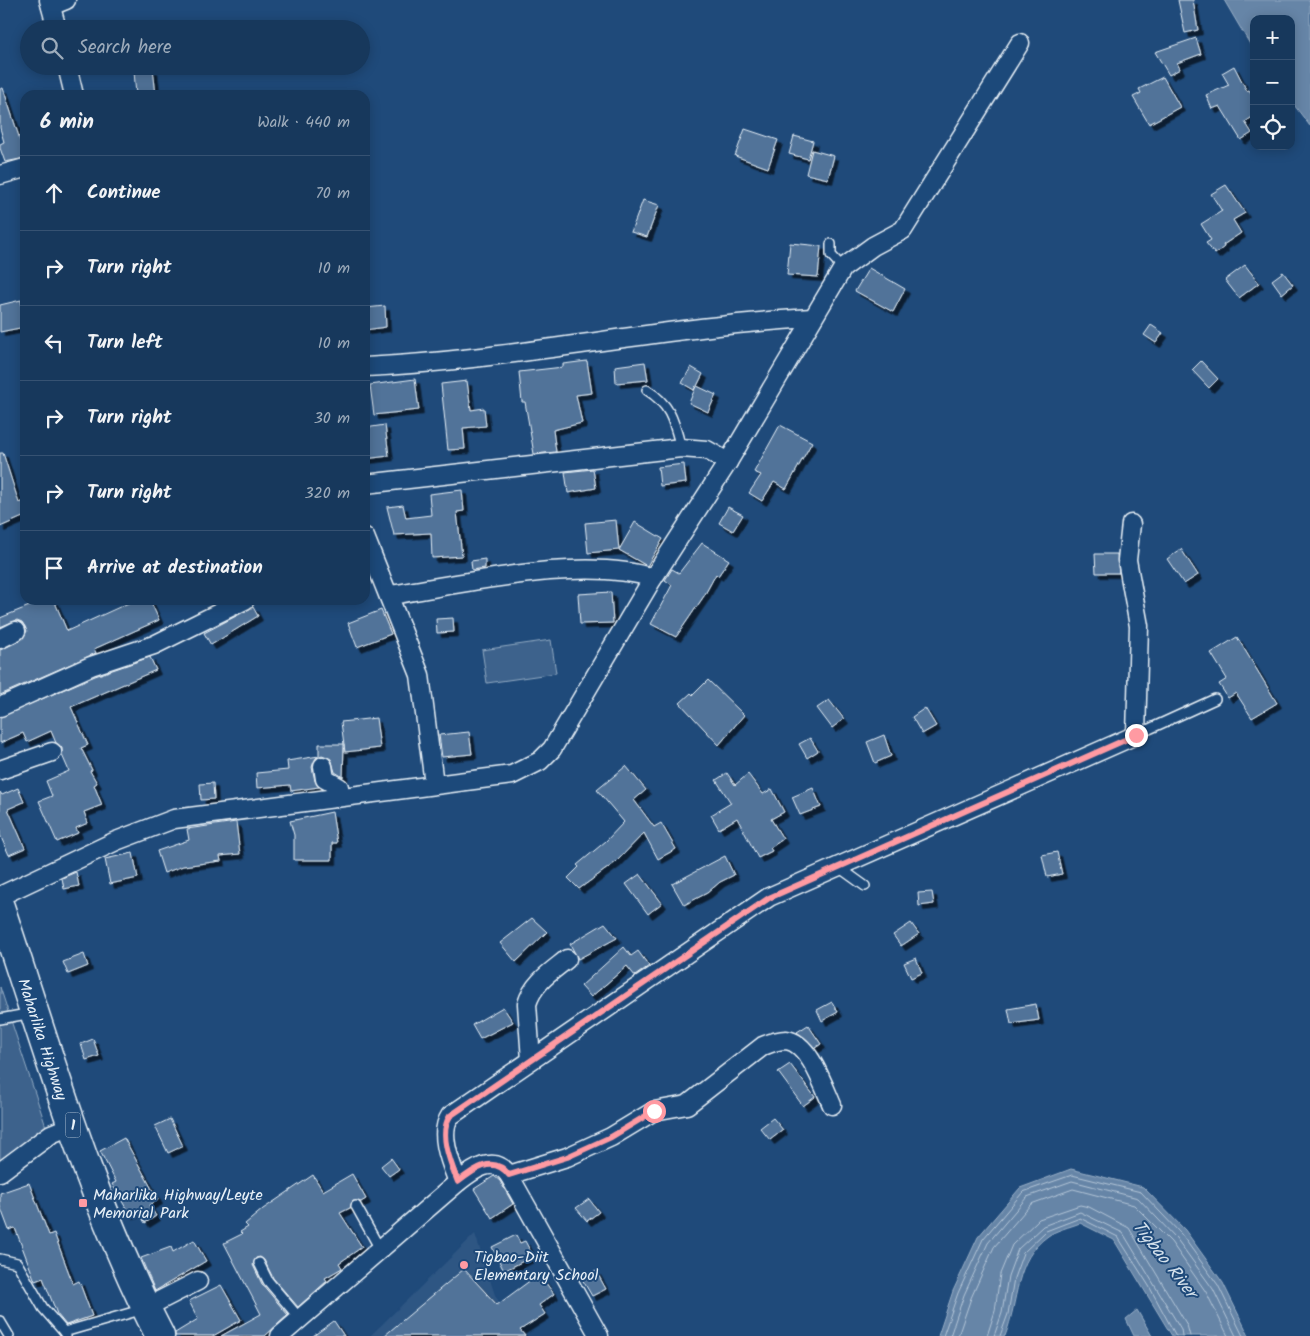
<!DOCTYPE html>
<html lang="en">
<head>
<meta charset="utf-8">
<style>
	body { margin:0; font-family:Kalam,sans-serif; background:#203f62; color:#f1f3f6 }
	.controls { position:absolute; right:15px; top:15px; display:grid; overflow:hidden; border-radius:10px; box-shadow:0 2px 12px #0003 }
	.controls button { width:45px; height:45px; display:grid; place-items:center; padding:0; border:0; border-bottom:1px solid #365272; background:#17385c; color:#f1f3f6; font:25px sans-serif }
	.stop { position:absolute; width:15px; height:15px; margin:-11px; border:4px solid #ff9aa2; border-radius:50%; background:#fff }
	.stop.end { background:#ff9aa2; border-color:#fff; box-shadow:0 1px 5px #0008 }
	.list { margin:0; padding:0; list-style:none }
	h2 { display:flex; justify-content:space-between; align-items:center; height:65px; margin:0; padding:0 20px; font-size:21px }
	h2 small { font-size:16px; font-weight:400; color:#9eacbb }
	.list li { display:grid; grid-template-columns:32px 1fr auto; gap:15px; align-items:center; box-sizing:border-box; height:75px; padding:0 20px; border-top:1px solid #365272 }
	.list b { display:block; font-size:19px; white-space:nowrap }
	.list em { font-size:16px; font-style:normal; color:#9eacbb }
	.icon { flex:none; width:28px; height:28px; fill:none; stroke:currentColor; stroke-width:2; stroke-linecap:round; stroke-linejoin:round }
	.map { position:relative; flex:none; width:1310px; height:1336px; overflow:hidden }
	.search { position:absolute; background:#17385c; box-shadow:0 2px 12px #0003; left:20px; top:20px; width:350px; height:55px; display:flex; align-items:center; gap:12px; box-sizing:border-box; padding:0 18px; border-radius:28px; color:#9eacbb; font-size:19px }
	.panel { position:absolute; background:#17385c; box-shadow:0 2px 12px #0003; left:20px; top:90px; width:350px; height:515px; border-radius:15px }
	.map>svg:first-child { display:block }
</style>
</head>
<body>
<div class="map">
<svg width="1310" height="1336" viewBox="0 0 1310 1336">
	<defs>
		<filter id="shadow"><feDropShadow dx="4.5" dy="4.5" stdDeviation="0" flood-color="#0009"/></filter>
	</defs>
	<rect width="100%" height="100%" fill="#1f4a7a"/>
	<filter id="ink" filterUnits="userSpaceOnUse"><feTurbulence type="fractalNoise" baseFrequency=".02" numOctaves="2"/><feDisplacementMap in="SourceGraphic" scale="10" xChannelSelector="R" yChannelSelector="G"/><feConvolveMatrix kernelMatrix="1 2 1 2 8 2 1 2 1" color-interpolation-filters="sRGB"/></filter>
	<g filter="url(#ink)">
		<!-- built -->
		<polygon fill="#2e5683" points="475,1234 495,1295 519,1336 370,1336"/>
		<!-- green -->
		<g fill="#3c628c" stroke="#92aac2">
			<polygon points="551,640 556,673 487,683 482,650"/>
			<polygon points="0,987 51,1142 0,1178"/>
		</g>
		<!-- water -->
		<g fill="#6685a7" stroke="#9ab0c7">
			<polygon points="1224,0 1310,0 1310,126 1291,101 1291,19 1254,19 1254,51"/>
			<path d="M1071 1169 1143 1187 1185 1230 1223 1283 1249 1336H1172L1114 1240 1080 1223C1070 1227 1056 1230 1048 1236 1014 1260 1019 1301 1005 1336H938L953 1291 978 1237 1020 1188Z"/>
			<polygon points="1137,1310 1152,1336 1134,1336 1126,1319"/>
		</g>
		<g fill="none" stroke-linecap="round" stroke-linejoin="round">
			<!-- shore -->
			<g stroke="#b4c6d8" stroke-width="1">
				<polyline points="943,1336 958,1293 983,1239 1023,1192 1072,1175 1141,1192 1181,1234 1218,1285 1243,1336"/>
				<polyline points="950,1336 964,1295 988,1243 1027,1197 1072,1181 1138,1198 1176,1238 1213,1289 1236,1336"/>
				<polyline points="958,1336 971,1298 994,1247 1031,1204 1073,1189 1134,1205 1171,1242 1206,1292 1228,1336"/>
				<polyline points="987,1336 995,1311 1000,1274 1012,1245 1039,1219 1080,1205 1089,1207 1129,1228 1187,1325 1190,1336"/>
				<polyline points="994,1336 1002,1313 1008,1276 1018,1249 1043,1226 1080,1212 1123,1233 1181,1329 1182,1336"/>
				<polyline points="1000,1336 1008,1314 1014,1278 1023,1253 1046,1231 1080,1218 1118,1237 1149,1286 1176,1336"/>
			</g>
		</g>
		<!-- building -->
		<g fill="#517399" stroke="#e8f1f8" filter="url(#shadow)">
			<polygon points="1178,0 1193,0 1198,30 1185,33"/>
			<polygon points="1196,38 1201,54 1177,63 1180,69 1169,75 1155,52"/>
			<polygon points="1234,66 1247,91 1249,90 1254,97 1254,116 1245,122 1252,133 1241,140 1220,106 1212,109 1206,95 1229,85 1222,73"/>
			<polygon points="153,69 156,95 136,95 134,71"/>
			<polygon points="1163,77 1180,107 1149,124 1133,97 1141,93 1139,89"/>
			<polygon points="3,88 25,155 25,158 5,162 0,148 0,144 4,142 0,128 0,89"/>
			<polygon points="745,129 778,140 768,168 735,156"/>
			<polygon points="794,136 813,141 808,159 789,154"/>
			<polygon points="812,150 834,156 828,179 806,174"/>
			<polygon points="1226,185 1245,213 1233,220 1241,233 1223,245 1224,247 1215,254 1206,243 1211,240 1201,224 1222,211 1211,194"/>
			<polygon points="643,200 659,205 647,237 631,232"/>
			<polygon points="790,243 821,246 818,277 787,275"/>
			<polygon points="1245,265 1259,283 1239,298 1225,280"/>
			<polygon points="869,268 905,289 893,312 855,291"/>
			<polygon points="1283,272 1293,285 1282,294 1272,280"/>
			<polygon points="21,300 25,327 0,332 0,305"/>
			<polygon points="385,306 386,327 365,330 365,308"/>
			<polygon points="1151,325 1163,333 1156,343 1144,335"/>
			<polygon points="587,361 592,393 576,395 582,423 553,430 556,452 534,454 525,402 522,402 519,372 563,367 563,364"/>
			<polygon points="1201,361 1218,379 1209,388 1192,370"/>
			<polygon points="645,362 648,380 616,383 615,366"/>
			<polygon points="691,367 703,374 697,386 716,395 708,412 689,403 696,386 694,390 682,383"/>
			<polygon points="415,379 419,410 374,415 370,385"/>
			<polygon points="467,381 471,410 484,408 486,426 463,428 465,449 448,450 441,384"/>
			<polygon points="385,425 389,456 365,459 365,428"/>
			<polygon points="780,425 812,442 786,489 774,482 762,501 749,493 761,475 754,472"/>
			<polygon points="0,453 3,453 19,503 25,500 25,516 0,527"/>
			<polygon points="684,464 686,483 660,486 658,467"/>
			<polygon points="593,469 596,488 568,493 565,472"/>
			<polygon points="462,490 464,511 457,512 462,556 432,558 431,533 394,535 387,507 403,505 406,518 431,515 429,494"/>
			<polygon points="728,507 743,515 733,531 719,523"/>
			<polygon points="616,520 619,550 588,553 585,523"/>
			<polygon points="635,522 663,539 647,566 619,550"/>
			<polygon points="702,543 729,560 718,576 716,574 704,596 676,637 651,624 672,585 665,580 672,569 679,573"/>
			<polygon points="1181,549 1198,575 1184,584 1167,559"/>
			<polygon points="1095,554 1117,554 1119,573 1096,573"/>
			<polygon points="485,559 485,568 472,570 471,561"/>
			<polygon points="611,592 613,623 580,624 578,594"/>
			<polygon points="44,600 54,600 67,631 135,600 150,600 159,620 94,649 96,653 0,695 0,650 21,640 27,631 22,622 17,620 0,627 0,618"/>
			<polygon points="253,607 258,616 211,645 204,633"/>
			<polygon points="381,610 391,634 357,647 348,623"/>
			<polygon points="453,618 454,632 437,633 436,619"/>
			<polygon points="1237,637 1277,703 1252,718 1236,693 1228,698 1219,684 1227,679 1211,653"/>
			<polygon points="150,657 156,670 71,707 88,745 81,748 92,770 90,771 97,783 94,785 102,805 84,812 88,823 76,828 78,833 57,842 39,801 52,796 46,781 69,771 62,755 62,748 56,743 51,731 27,742 23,733 0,743 0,717 95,676"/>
			<polygon points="708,680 744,715 719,745 680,703 691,693 693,695"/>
			<polygon points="829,700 844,719 832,728 817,708"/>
			<polygon points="925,708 936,726 922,734 912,717"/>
			<polygon points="376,718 380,748 345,752 341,722"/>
			<polygon points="469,732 472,754 442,757 439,735"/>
			<polygon points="884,735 891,756 875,763 867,742"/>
			<polygon points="810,738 818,751 807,758 799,744"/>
			<polygon points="319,744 344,744 343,777 335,772 331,759 322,755 316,758 312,767 315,781 319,787 291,791 290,785 257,788 256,773 288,770 287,761 319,756"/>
			<polygon points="626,766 646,790 634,800 654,827 661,823 676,849 658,859 644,833 616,862 579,889 568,878 579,867 577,865 606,841 624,822 597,790"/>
			<polygon points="727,773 735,785 748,774 763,794 772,789 784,812 771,819 783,839 770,848 772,851 758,858 737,818 719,829 711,815 731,803 716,780"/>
			<polygon points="213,783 214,799 201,800 200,784"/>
			<polygon points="18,788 24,802 8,809 25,848 9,855 0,835 0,792 2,795"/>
			<polygon points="813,788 821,807 800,815 792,797"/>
			<polygon points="332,812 337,843 332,843 332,860 294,860 294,835 290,821"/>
			<polygon points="236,822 240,854 220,856 221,861 183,866 164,873 157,851 189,840 187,829"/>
			<polygon points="1057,852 1062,874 1047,877 1042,855"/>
			<polygon points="133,853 138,878 110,884 105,859"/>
			<polygon points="725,856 734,875 720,882 707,893 684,905 672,884"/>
			<polygon points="76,872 79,886 64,889 62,878"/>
			<polygon points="640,874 662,903 648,914 626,884"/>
			<polygon points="932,892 934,904 919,906 918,893"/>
			<polygon points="532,918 547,932 516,962 500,943"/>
			<polygon points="605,923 617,938 578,959 570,944"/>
			<polygon points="911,923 919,934 901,946 893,935"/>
			<polygon points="624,947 631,956 638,951 649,966 635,976 627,966 591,997 581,986"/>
			<polygon points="84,954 88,966 68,974 63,962"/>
			<polygon points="916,958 922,973 911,978 904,963"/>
			<polygon points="832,1002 838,1012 822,1021 817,1010"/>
			<polygon points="1036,1004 1039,1020 1011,1024 1008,1009"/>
			<polygon points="503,1007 513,1022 480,1039 472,1025"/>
			<polygon points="808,1025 821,1044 815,1048 797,1032"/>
			<polygon points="93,1039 99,1056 86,1060 81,1044"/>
			<polygon points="790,1064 815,1097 803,1106 778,1072"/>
			<polygon points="773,1118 783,1130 770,1140 760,1128"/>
			<polygon points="170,1119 183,1146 168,1153 155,1126"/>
			<polygon points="124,1138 158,1200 149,1205 156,1216 145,1223 138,1211 130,1215 112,1184 116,1182 100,1151"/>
			<polygon points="391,1158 399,1169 389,1176 381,1166"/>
			<polygon points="352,1174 366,1199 361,1202 353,1201 350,1208 340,1213 362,1247 339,1263 342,1268 325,1278 327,1281 298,1307 273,1278 264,1260 260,1257 256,1258 253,1265 262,1284 288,1315 265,1336 221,1336 261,1314 224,1243 242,1234 240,1232 248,1227 245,1224 263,1209 313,1175 323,1191"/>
			<polygon points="494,1176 500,1181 513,1204 492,1218 474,1189"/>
			<polygon points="29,1183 49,1235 54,1233 73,1284 79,1281 92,1316 66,1325 57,1314 43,1278 35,1281 15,1228 9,1230 0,1206 0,1193"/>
			<polygon points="589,1199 599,1212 587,1221 576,1208"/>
			<polygon points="516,1235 520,1243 525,1241 533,1256 504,1271 492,1247"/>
			<polygon points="194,1240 206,1261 155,1291 141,1258 171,1247 173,1252"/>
			<polygon points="464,1269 497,1305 539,1274 554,1294 539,1305 545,1314 520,1330 525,1336 384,1336"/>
			<polygon points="596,1271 606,1289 592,1296 582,1279"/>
			<polygon points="221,1285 241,1320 213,1336 175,1336 175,1333 198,1319 189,1301"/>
			<polygon points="334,1321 344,1336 313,1336"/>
		</g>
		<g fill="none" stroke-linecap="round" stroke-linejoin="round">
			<defs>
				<g id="service">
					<polyline points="831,244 831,255 843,268"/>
					<path d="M647 390C671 405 674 422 681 448"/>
					<polyline points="1136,735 1215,699"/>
					<polyline points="840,868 865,886"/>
					<polyline points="0,1019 32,1013"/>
					<polyline points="356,1206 380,1249"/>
					<polyline points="0,1259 17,1263 43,1308 64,1332"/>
					<polyline points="259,1263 268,1281 300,1319"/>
					<polyline points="0,1321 9,1336"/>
					<polyline points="66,1336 64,1332 144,1309"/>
				</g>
				<g id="minor">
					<polyline points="49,0 57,29"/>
					<polyline points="51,6 66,0"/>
					<polyline points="67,66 74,95"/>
					<polyline points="0,175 25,168"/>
					<path d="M365 367C515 360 663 326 813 318"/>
					<polyline points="365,484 681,448 707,450 728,462"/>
					<polyline points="365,537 420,675 434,784"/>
					<path d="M390 595C463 584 584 555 653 578L728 462 843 268 873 246 903 230 1020 43"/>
					<polyline points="0,639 16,631"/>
					<polyline points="0,707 91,666 154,645 245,600"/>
					<polyline points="323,766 325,779 339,787 340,797"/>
					<polyline points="0,770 52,752"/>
					<polyline points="0,896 116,841 174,819 512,775 540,761 552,749 653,578"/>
					<path d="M531 1060 527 1004C533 983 551 972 567 959"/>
					<polyline points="0,1172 51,1134 73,1125"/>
					<path d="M509 1175 567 1157 611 1137 654 1111 687 1105 763 1046C770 1043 779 1040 786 1040 809 1042 824 1087 832 1105"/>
					<path d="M458 1182C451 1164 438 1134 450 1116L769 897 1136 735 1139 626 1127 560 1131 524"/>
					<polyline points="145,1308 198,1281"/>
					<path d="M280 1336 458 1182C473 1170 494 1154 509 1175L599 1336"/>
				</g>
				<g id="trunk">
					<path id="s1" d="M0 907C48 1051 90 1201 160 1336"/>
				</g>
			</defs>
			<!-- service casing -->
			<use href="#service" stroke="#e8f1f8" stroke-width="12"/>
			<!-- minor casing -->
			<use href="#minor" stroke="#e8f1f8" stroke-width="21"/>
			<!-- trunk casing -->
			<use href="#trunk" stroke="#e8f1f8" stroke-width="31"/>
			<!-- service -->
			<use href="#service" stroke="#1f4a7a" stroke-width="9"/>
			<!-- minor -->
			<use href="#minor" stroke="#1f4a7a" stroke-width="18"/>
			<!-- trunk -->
			<use href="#trunk" stroke="#1f4a7a" stroke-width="28"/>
		</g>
	</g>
	<g fill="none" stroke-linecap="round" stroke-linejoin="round" filter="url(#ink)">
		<!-- route -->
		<path stroke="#ff9aa2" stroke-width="6" d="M654 1111 611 1137 567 1157 509 1175C493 1154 473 1170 458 1182 451 1164 438 1134 450 1116L769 898 1136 735"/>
	</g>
	<!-- markers -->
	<g fill="#ff9aa2" stroke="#1f4a7a" stroke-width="2">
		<rect x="78" y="1198" width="10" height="10" rx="2.5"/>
		<circle cx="464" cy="1265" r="5"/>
	</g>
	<g text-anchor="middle" stroke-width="4" stroke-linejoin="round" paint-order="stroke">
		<!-- shield labels -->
		<rect fill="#1f4a7a" stroke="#acbfd2" stroke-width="1" x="65.5" y="1112.5" width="15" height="25" rx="4"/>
		<g font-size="15" font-weight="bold" fill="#e8f1f8">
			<text x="73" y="1130">1</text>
		</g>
		<!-- street labels -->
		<g font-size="16" fill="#e8f1f8" stroke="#1f4a7a">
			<text dy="6" stroke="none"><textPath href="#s1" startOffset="139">Maharlika Highway</textPath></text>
		</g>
		<!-- poi labels -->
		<g font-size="16" fill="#e8f1f8" stroke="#1f4a7a" text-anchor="start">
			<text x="93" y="1200">Maharlika Highway/Leyte<tspan x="93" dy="18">Memorial Park</tspan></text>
			<text x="474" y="1262">Tigbao-Diit<tspan x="474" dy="18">Elementary School</tspan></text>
		</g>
		<!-- water labels -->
		<g font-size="18" font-style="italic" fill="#d4e1ec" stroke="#1f4a7a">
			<text transform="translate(1165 1259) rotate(52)" y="6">Tigbao River</text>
		</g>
	</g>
</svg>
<div class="controls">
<button>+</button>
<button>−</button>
<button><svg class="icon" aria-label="locate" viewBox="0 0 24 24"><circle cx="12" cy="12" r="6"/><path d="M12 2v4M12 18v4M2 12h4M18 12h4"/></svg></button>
</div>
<div class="stop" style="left:654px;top:1111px"></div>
<div class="stop end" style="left:1136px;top:735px"></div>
<div class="search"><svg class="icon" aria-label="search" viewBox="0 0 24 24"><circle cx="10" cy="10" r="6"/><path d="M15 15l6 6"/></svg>Search here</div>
<section class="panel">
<h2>6 min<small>Walk · 440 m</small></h2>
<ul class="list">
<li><svg class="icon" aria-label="ahead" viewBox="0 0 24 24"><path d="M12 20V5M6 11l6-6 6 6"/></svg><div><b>Continue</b></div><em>70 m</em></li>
<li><svg class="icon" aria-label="right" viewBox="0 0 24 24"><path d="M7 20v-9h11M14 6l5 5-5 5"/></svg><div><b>Turn right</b></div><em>10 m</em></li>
<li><svg class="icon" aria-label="left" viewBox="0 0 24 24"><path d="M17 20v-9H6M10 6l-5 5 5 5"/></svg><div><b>Turn left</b></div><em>10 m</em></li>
<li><svg class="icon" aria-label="right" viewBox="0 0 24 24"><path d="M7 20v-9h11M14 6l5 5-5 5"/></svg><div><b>Turn right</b></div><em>30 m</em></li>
<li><svg class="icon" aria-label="right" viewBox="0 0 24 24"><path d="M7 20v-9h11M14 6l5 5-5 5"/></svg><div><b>Turn right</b></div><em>320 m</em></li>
<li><svg class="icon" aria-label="arrive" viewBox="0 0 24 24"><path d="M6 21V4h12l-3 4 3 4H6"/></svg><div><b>Arrive at destination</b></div></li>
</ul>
</section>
</div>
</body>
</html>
